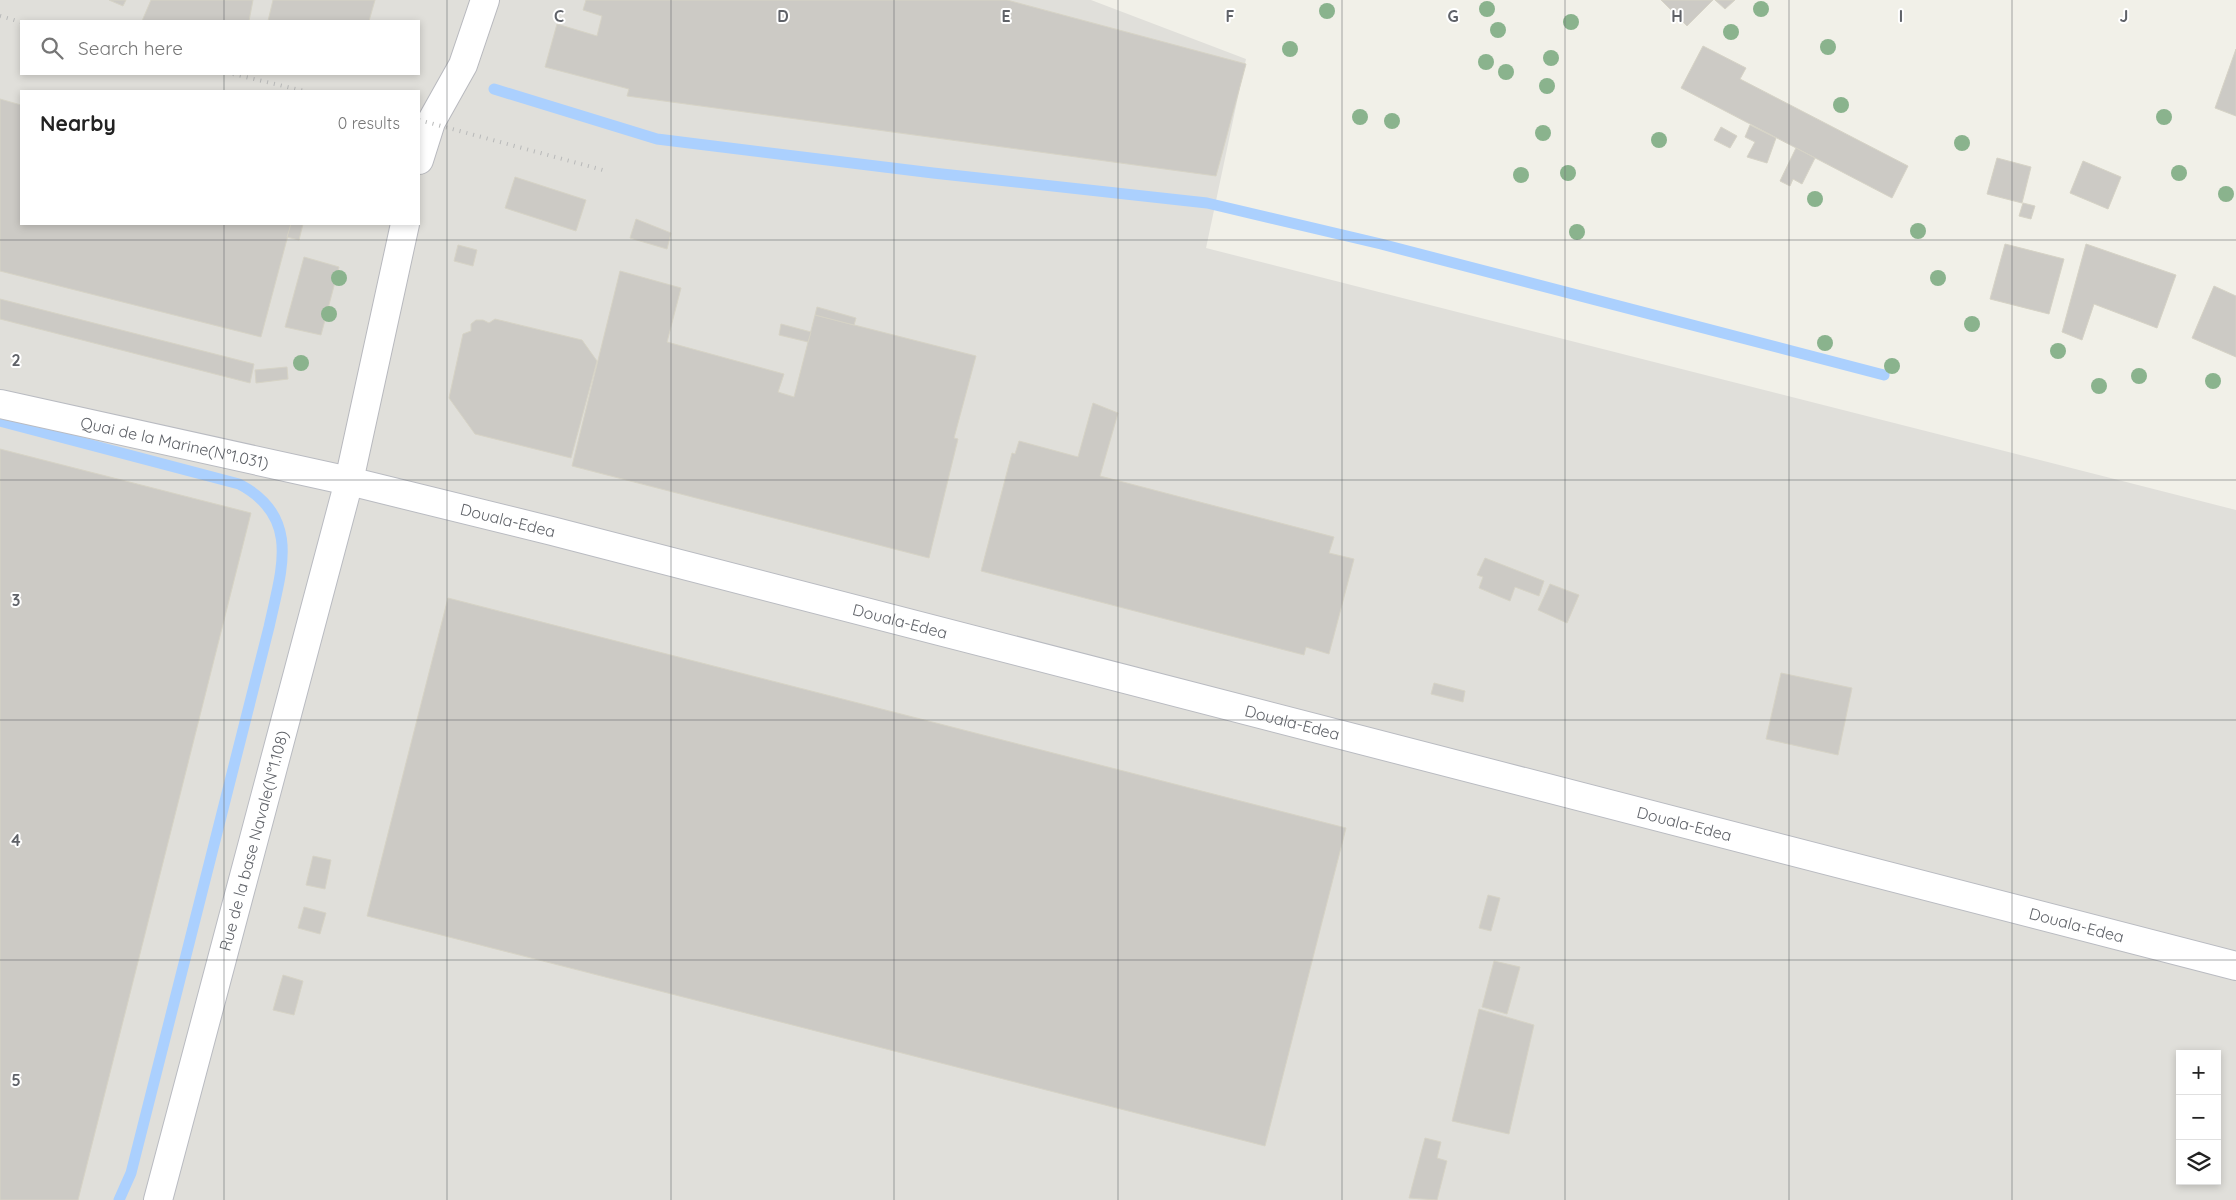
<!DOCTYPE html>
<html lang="en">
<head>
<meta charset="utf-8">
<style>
	body { margin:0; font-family:Quicksand,sans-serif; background:#f2f2f2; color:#222 }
	.controls { position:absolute; right:15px; bottom:15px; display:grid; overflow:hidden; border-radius:0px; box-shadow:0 2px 8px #0003 }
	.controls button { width:45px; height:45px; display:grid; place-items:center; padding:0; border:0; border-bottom:1px solid #e0e0e0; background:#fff; color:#222; font:25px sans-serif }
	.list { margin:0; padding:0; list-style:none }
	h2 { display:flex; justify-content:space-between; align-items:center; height:65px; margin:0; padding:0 20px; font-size:21px }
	h2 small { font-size:16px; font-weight:400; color:#767676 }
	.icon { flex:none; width:28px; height:28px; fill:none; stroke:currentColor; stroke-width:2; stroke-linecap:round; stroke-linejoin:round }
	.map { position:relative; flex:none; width:2236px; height:1200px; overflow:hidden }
	.search { position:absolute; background:#fff; box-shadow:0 2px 8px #0003; left:20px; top:20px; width:400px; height:55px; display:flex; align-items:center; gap:12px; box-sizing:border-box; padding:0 18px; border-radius:0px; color:#767676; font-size:19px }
	.panel { position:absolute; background:#fff; box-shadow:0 2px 8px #0003; left:20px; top:90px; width:400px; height:135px; border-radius:0px }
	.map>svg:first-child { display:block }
</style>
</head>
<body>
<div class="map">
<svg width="2236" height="1200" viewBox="0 0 2236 1200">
	<rect width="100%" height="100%" fill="#f1f0e8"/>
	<!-- industrial -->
	<path fill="#e0dfda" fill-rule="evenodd" d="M0 0H1091L1246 59 1206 248 2236 510V1200H0ZM21 21H419V74H21ZM21 91H419V224H21ZM2180 1054H2217V1181H2180Z"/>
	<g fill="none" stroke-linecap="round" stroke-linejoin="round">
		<!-- stream -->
		<g stroke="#abd0fe" stroke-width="11">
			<polyline points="494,89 657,139 933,173 1207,203 1381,244 1884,375"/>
			<path d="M0 421 239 484C302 517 281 571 269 627L131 1173 119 1200"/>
		</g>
	</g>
	<!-- building -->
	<g fill="#cccac5" stroke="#d6d3c6">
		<polygon points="109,0 126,0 123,6"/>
		<polygon points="151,0 253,0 249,21 142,21"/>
		<polygon points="273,0 375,0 369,21 268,21"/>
		<polygon points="586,0 1007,0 1246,64 1216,176 627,96 629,89 545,67 557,24 597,36 602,16 583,10"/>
		<polygon points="1661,0 1713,0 1687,26"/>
		<polygon points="1715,0 1735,0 1725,9"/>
		<polygon points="1703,46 1746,68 1740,79 1908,166 1892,198 1681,88"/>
		<polygon points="2236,49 2236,116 2215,108"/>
		<polygon points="0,99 21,105 21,224 291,224 261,337 0,271"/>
		<polygon points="1750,125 1776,138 1767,163 1747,157 1755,142 1745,137"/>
		<polygon points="1721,127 1737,136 1730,148 1714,140"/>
		<polygon points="1796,148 1815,158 1802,184 1793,179 1790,186 1780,181"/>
		<polygon points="1997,158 2031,167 2022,203 1987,194"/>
		<polygon points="2083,161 2121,177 2108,209 2070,193"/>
		<polygon points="515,177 586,200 576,231 505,208"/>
		<polygon points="2023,203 2035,206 2031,219 2019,216"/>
		<polygon points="636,219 671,233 667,249 630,238"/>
		<polygon points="291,224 303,224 299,240 287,237"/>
		<polygon points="2005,244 2064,259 2049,314 1990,299"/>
		<polygon points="2086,244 2176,275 2157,328 2094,304 2082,340 2062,332"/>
		<polygon points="458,245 477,250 473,266 454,261"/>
		<polygon points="304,257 339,267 321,335 285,327"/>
		<polygon points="620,271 681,288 667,342 784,374 778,392 794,397 815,315 976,356 954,438 958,439 929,558 572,466"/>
		<polygon points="2214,286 2236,296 2236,357 2192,338"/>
		<polygon points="0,299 254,364 250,383 0,319"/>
		<polygon points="817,307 856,318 854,325 815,315"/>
		<polygon points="495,319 582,340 597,361 571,458 475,434 449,398 463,334 471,331 471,324 476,320 483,320 489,323"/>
		<polygon points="781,324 811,332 808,342 779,335"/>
		<polygon points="287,367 288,379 256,383 255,370"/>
		<polygon points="1093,403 1118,413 1100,476 1334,537 1329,553 1354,559 1329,654 1306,647 1304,655 981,571 1012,453 1015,454 1019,441 1078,457"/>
		<polygon points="0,449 251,513 78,1200 0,1200"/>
		<polygon points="1485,558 1544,581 1539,596 1515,587 1510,601 1479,588 1483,577 1477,575"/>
		<polygon points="1550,584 1579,595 1567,623 1538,610"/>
		<polygon points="448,598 1346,828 1265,1146 367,916"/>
		<polygon points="1781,673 1852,688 1838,755 1766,739"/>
		<polygon points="1434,683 1465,691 1463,702 1431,694"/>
		<polygon points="313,856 331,860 325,889 306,885"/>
		<polygon points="1488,895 1500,898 1491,931 1479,928"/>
		<polygon points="304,907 326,913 320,934 298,928"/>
		<polygon points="1494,961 1520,967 1507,1014 1482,1007"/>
		<polygon points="283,975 303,981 294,1015 273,1010"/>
		<polygon points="1479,1009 1534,1025 1509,1134 1452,1121"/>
		<polygon points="1425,1138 1441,1142 1437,1158 1447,1161 1437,1200 1409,1198"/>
	</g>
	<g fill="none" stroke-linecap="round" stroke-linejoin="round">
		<defs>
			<g id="minor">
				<polyline points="419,160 431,122 463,65 485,0"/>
				<polyline points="349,481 405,224"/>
			</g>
			<g id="secondary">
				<path id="s1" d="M0 404 349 481 552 531 2236 966"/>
				<path id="s2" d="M158 1200 349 481"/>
			</g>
		</defs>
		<!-- minor casing -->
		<use href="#minor" stroke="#b8b9be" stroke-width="30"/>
		<!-- secondary casing -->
		<use href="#secondary" stroke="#b9bbc1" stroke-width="30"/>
		<!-- minor -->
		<use href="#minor" stroke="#fff" stroke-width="28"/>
		<!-- secondary -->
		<use href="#secondary" stroke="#fff" stroke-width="28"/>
		<!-- rail -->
		<g stroke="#b8b9b9" stroke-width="4" stroke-dasharray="1 6" stroke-linecap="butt">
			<polyline points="0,16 21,22"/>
			<polyline points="233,74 304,91"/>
			<polyline points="419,120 603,170"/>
		</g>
	</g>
	<!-- trees -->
	<g fill="#8ab38d">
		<circle cx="1487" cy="9" r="8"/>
		<circle cx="1761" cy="9" r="8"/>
		<circle cx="1327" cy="11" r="8"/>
		<circle cx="1571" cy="22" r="8"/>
		<circle cx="1498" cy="30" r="8"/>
		<circle cx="1731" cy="32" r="8"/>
		<circle cx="1828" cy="47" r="8"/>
		<circle cx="1290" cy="49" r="8"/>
		<circle cx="1551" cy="58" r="8"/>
		<circle cx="1486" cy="62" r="8"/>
		<circle cx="1506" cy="72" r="8"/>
		<circle cx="1547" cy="86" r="8"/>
		<circle cx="1841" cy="105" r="8"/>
		<circle cx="1360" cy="117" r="8"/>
		<circle cx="2164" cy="117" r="8"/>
		<circle cx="1392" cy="121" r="8"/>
		<circle cx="1543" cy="133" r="8"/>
		<circle cx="1659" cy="140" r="8"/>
		<circle cx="1962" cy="143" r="8"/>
		<circle cx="1568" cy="173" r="8"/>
		<circle cx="2179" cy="173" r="8"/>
		<circle cx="1521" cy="175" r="8"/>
		<circle cx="2226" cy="194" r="8"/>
		<circle cx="1815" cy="199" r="8"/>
		<circle cx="1918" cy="231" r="8"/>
		<circle cx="1577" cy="232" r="8"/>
		<circle cx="339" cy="278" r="8"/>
		<circle cx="1938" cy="278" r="8"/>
		<circle cx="329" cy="314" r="8"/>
		<circle cx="1972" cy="324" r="8"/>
		<circle cx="1825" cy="343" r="8"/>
		<circle cx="2058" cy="351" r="8"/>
		<circle cx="301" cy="363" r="8"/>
		<circle cx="1892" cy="366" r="8"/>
		<circle cx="2139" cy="376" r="8"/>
		<circle cx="2213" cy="381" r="8"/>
		<circle cx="2099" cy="386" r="8"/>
	</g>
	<!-- grid -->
	<path fill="none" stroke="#5f6268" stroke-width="1" stroke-opacity="0.55" d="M224 0V21M447 0V1200M671 0V1200M894 0V1200M1118 0V1200M1342 0V1200M1565 0V1200M1789 0V1200M2012 0V1200M224 74V91M224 224V1200M0 240H2236M0 480H2236M0 720H2236M0 960H2236"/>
	<g text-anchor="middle" stroke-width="4" stroke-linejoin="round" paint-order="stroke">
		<!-- street labels -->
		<g font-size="16" fill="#5f6268" stroke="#fff">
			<text dy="6" stroke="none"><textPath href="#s1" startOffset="179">Quai de la Marine(N°1.031)</textPath></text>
			<text dy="6" stroke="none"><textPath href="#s1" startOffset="521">Douala-Edea</textPath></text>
			<text dy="6" stroke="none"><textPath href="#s1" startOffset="926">Douala-Edea</textPath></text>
			<text dy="6" stroke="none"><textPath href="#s1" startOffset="1331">Douala-Edea</textPath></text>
			<text dy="6" stroke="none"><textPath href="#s1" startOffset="1736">Douala-Edea</textPath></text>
			<text dy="6" stroke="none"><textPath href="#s2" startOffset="372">Rue de la base Navale(N°1.108)</textPath></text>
			<text dy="6" stroke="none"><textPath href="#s1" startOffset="2141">Douala-Edea</textPath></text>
		</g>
	</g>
	<g font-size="16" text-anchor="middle" font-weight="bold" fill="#5f6268" stroke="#fff" stroke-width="4" stroke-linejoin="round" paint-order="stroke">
		<text x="559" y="22">C</text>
		<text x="783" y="22">D</text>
		<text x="1006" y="22">E</text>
		<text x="1230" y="22">F</text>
		<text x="1453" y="22">G</text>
		<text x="1677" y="22">H</text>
		<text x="1901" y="22">I</text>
		<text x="2124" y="22">J</text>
		<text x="16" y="366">2</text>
		<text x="16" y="606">3</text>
		<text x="16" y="846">4</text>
		<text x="16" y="1086">5</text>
	</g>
</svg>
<div class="controls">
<button>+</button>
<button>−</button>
<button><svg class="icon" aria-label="layers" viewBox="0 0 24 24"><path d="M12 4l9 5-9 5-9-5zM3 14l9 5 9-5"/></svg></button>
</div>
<div class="search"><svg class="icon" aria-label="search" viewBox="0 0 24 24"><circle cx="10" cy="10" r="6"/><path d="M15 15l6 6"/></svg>Search here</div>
<section class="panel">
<h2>Nearby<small>0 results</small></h2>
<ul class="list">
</ul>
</section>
</div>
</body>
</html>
